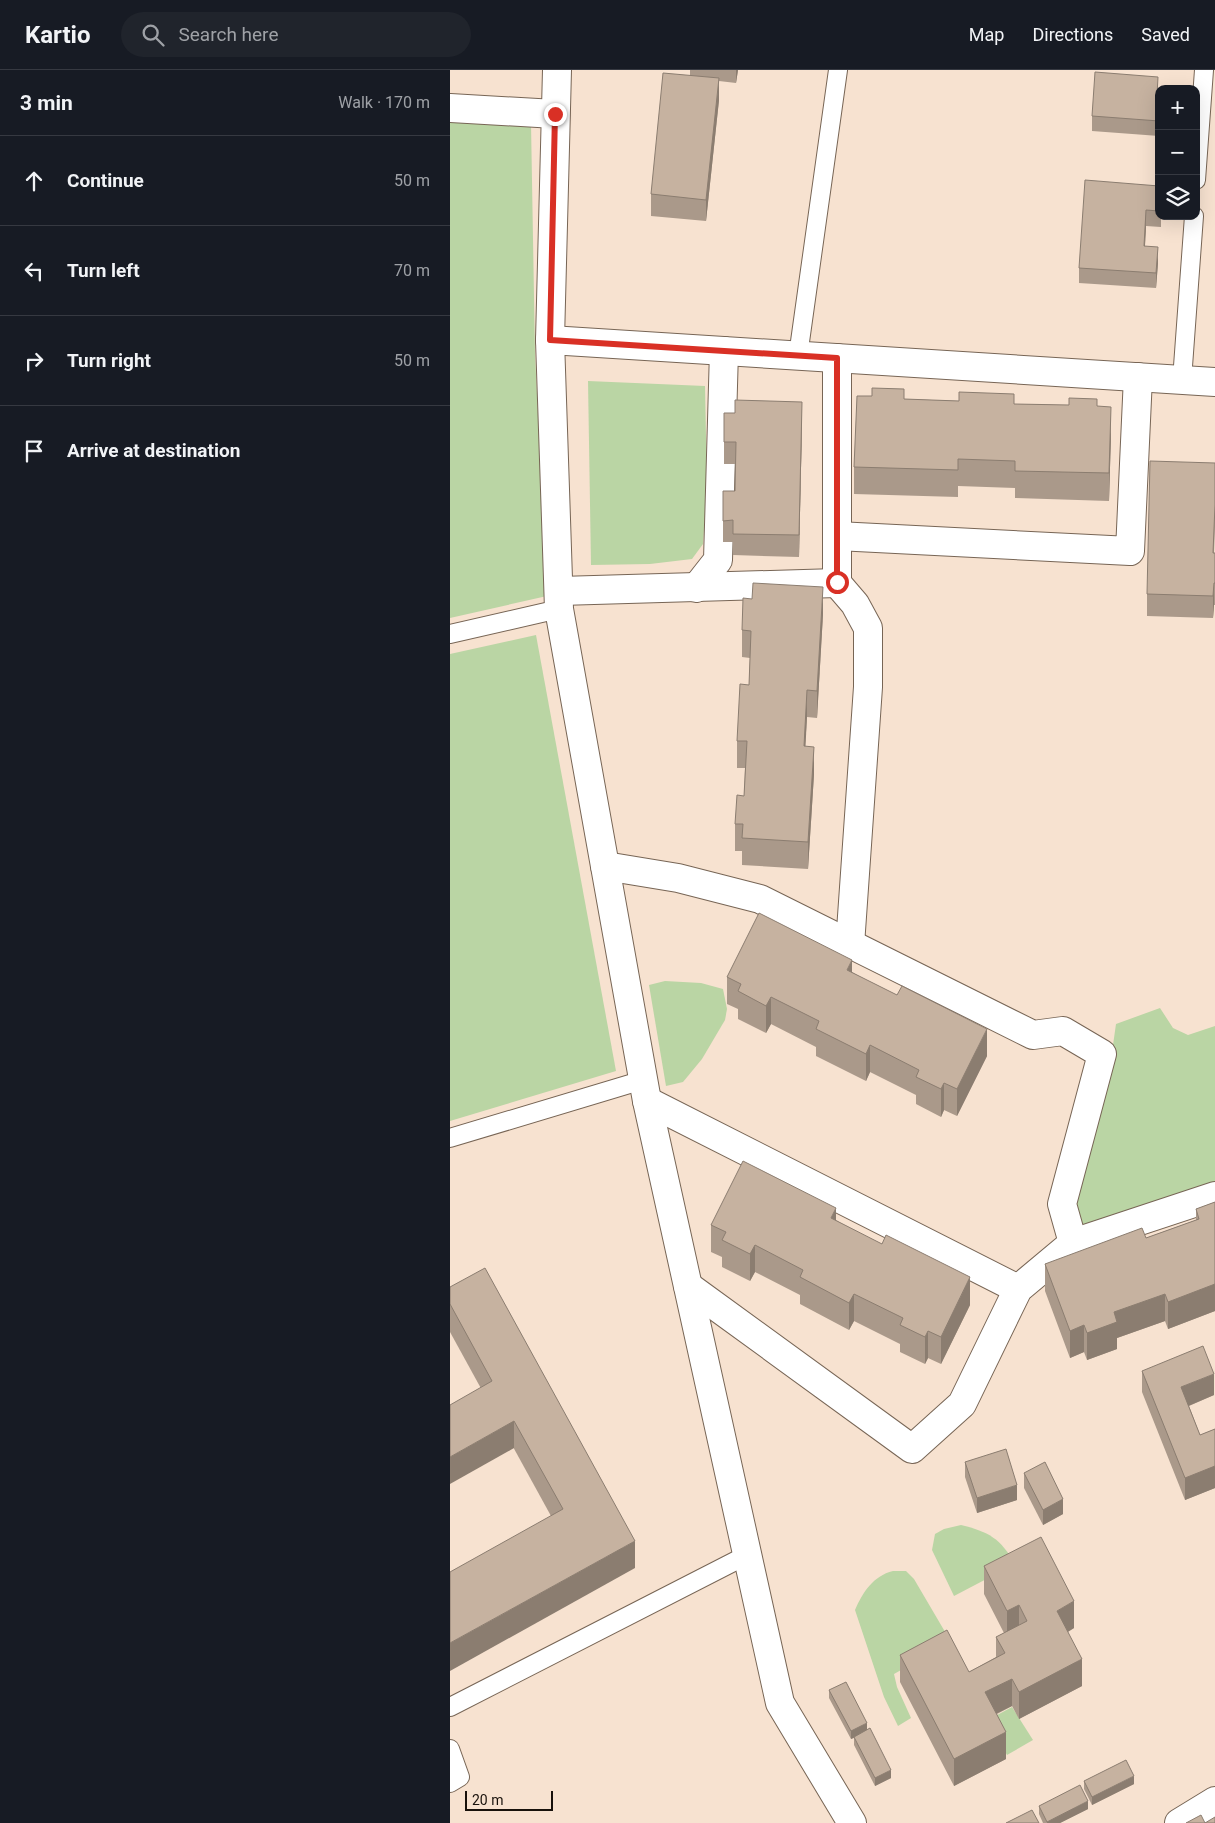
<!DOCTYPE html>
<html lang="en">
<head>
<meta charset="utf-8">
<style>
	body { margin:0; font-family:Roboto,sans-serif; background:#20242c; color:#f1f3f6 }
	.controls { position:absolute; right:15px; top:15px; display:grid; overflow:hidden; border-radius:10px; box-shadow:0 5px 20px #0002 }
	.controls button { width:45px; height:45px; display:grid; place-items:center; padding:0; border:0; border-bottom:1px solid #363941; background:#171b24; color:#f1f3f6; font:25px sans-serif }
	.scale { position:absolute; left:15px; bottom:12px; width:88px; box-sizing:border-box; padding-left:5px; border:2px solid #18110b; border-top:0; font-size:14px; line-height:18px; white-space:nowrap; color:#18110b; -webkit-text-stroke:4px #f7e2d0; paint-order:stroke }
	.stop { position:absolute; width:15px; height:15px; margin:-11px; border:4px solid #d93025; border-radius:50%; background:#fff }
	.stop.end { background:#d93025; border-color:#fff; box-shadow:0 1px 5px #0008 }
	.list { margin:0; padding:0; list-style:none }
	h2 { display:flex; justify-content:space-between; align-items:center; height:65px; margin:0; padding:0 20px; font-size:21px }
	h2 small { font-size:16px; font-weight:400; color:#9ea1a6 }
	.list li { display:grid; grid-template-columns:32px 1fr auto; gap:15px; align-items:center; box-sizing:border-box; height:90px; padding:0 20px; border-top:1px solid #363941 }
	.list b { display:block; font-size:19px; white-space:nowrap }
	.list em { font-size:16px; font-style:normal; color:#9ea1a6 }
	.icon { flex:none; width:28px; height:28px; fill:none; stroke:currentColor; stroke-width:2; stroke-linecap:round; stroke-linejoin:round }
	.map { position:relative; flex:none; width:765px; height:1753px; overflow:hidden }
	header { display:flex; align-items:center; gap:30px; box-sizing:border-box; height:70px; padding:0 25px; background:#171b24; border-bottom:1px solid #363941 }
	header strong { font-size:24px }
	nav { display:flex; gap:28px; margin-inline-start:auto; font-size:18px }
	.search { width:350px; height:45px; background:#20242c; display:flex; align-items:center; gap:12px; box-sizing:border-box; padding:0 18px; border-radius:28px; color:#9ea1a6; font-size:19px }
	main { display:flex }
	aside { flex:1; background:#171b24 }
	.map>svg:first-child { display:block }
</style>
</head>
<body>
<header>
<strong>Kartio</strong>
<div class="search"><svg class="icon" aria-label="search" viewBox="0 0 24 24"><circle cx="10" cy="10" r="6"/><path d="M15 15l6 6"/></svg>Search here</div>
<nav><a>Map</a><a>Directions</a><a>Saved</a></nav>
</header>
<main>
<aside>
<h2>3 min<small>Walk · 170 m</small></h2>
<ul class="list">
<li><svg class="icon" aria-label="ahead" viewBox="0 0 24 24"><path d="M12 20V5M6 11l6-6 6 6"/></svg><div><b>Continue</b></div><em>50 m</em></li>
<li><svg class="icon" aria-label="left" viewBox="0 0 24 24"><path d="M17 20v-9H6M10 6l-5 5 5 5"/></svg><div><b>Turn left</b></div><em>70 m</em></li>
<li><svg class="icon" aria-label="right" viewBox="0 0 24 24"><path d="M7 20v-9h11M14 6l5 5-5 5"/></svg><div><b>Turn right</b></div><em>50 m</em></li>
<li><svg class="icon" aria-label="arrive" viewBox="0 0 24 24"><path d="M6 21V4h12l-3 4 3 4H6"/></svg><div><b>Arrive at destination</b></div></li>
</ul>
</aside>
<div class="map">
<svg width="765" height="1753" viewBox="0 0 765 1753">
	<rect width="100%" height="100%" fill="#f7e2d0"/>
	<!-- green -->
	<g fill="#bad5a4">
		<polygon points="0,52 81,53 85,284 97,526 0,548"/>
		<polygon points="138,311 255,316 257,416 253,474 242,489 200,494 141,495"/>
		<polygon points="86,565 166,1001 0,1051 0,584"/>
		<polygon points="215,911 251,913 273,919 277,939 275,950 252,989 233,1012 216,1016 199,915"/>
		<polygon points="710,938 723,958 738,965 765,956 765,1113 628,1156 621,1133 662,982 666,954"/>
		<path d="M511 1455C539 1462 550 1468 565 1494L504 1526 482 1480 485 1464 494 1459Z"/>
		<path d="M443 1501H456L464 1509 501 1572 444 1604 447 1617 461 1648 448 1656 434 1627 405 1540C413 1522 423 1506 443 1501Z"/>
		<polygon points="562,1637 583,1670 557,1685 538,1650"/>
	</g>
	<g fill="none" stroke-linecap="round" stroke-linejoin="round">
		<defs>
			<g id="service">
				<polyline points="746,110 754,0"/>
				<polyline points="348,286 388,0"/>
				<polyline points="732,310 744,146"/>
				<polyline points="0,564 109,539"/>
				<polyline points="0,1068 193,1010"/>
				<polyline points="0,1637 297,1485"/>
				<polyline points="0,1679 10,1707 0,1713"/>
			</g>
			<g id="minor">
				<polyline points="107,0 100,270 109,539 197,1031 330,1633 402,1753"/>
				<polyline points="0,38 105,44"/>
				<polyline points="100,270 765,312"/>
				<polyline points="387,288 387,513 405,534 418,558 418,617 400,875"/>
				<polyline points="387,466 680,481 688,307"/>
				<polyline points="246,518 268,490 274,281"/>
				<polyline points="110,521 387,513"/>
				<polyline points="155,796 228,808 310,829 583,965 613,961 652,984 612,1134 623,1173"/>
				<polyline points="197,1031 568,1219"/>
				<polyline points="238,1216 462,1379 512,1334 568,1219 623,1173 765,1126"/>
				<polyline points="729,1753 765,1731"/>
			</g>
		</defs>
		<!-- service casing -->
		<use href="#service" stroke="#776555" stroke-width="20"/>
		<!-- minor casing -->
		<use href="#minor" stroke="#776555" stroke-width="30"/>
		<!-- service -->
		<use href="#service" stroke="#fff" stroke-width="18"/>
		<!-- minor -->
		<use href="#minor" stroke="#fff" stroke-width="28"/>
	</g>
	<!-- wall -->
	<g fill="#aa998a">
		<polygon points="240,0 288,0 286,13 269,11 269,30 256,151 201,146 201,124 240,6"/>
		<polygon points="708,25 709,25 709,66 642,61 642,46"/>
		<polygon points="709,116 709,146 711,146 711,157 696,156 695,176 708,193 706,218 629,213 629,198"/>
		<polygon points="454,329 509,331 564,334 647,336 661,364 659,431 565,428 565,418 508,416 508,427 404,424 404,397"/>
		<polygon points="352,354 349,487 283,485 283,472 273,472 273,451 285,421 286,394 274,394 274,372"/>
		<polygon points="765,393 765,456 764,483 765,483 765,535 764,535 763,548 697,546 697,524"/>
		<polygon points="373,544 367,648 357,647 355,677 364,704 358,799 292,795 292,781 285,781 285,754 294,726 295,698 287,698 287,671 299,615 300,588 292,587 292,560"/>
		<polygon points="402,902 537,986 507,1046 494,1040 491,1047 466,1034 466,1025 420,1002 416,1011 366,986 366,977 321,954 316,963 288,949 288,939 277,934 277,907"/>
		<polygon points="765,1132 765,1241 718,1259 715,1251 667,1268 667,1279 637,1290 634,1282 620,1288 595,1221 595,1194 696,1168 746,1150 746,1139"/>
		<polygon points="386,1150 520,1235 491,1294 478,1288 475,1294 450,1282 450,1274 404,1251 399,1260 350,1234 350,1225 305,1202 300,1211 272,1197 272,1187 261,1182 261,1155"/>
		<polygon points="0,1217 185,1498 101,1446 0,1262"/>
		<polygon points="692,1301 764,1325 739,1336 750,1365 765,1359 765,1418 735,1430 692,1322"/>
		<polygon points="515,1392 567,1430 527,1443 515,1407"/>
		<polygon points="574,1403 613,1444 593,1455 574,1418"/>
		<polygon points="534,1496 624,1558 618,1562 632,1616 569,1649 562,1636 547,1644 556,1689 504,1716 450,1612 450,1585 519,1602 546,1587 546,1567 554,1563 534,1524"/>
		<polygon points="379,1620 417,1660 441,1708 425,1716 404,1675 404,1668 401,1669 379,1628"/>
		<polygon points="634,1711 684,1714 642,1735 634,1719"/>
		<polygon points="589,1736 638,1739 610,1753 593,1753 589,1744"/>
	</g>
	<!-- shaded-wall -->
	<g fill="#8b7d70">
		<polygon points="286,0 288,0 286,13"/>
		<polygon points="269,8 269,30 256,151 256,130"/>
		<polygon points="696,140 696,156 694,192 694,176"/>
		<polygon points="708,177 708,193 706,218 706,203"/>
		<polygon points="352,332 352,354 349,487 349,465"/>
		<polygon points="661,337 661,364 659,431 659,403"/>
		<polygon points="764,513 764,535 763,548 763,526"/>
		<polygon points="373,517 373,544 367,648 367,621"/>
		<polygon points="357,620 357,647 354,704 354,676"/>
		<polygon points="364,677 364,704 358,799 358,772"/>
		<polygon points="402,890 402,917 397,900"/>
		<polygon points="321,927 321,954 316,963 316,936"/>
		<polygon points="537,959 537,986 507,1046 507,1019"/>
		<polygon points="420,975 420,1002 416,1011 416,984"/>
		<polygon points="494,1013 494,1040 491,1047 491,1019"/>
		<polygon points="386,1138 386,1165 381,1148"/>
		<polygon points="305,1175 305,1202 300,1211 300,1184"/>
		<polygon points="520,1207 520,1235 491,1294 491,1267"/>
		<polygon points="765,1214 765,1241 718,1259 718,1232"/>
		<polygon points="404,1224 404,1251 399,1260 399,1233"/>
		<polygon points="715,1224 715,1251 667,1268 667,1279 637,1290 637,1263 664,1242"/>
		<polygon points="634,1255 634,1282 620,1288 620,1261"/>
		<polygon points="478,1261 478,1288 475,1294 475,1267"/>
		<polygon points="764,1304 764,1325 731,1339 731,1317"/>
		<polygon points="64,1351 64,1378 0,1414 0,1387"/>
		<polygon points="765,1396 765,1418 735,1430 735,1408"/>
		<polygon points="567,1415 567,1430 527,1443 527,1428"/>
		<polygon points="613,1429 613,1444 593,1455 593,1440"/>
		<polygon points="185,1471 185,1498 0,1601 0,1573"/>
		<polygon points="624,1531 624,1558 607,1568 607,1541"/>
		<polygon points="569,1535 569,1562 557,1568 557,1541"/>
		<polygon points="632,1589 632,1616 569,1649 569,1622"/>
		<polygon points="562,1609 562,1636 535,1649 535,1622"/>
		<polygon points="417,1653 417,1661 401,1669 401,1661"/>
		<polygon points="556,1662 556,1689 504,1716 504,1689"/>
		<polygon points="441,1700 441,1708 425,1716 425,1708"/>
		<polygon points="684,1706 684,1714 642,1735 642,1727"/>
		<polygon points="638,1731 638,1739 610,1753 597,1753 597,1752"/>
	</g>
	<!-- building -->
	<g fill="#c6b2a0" stroke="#8b7d70">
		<polygon points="645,2 708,7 707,25 709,25 709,51 642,46"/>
		<polygon points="213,3 269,8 256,130 201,124"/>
		<polygon points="635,110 709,116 709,141 696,140 694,176 708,177 706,203 629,198"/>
		<polygon points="422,318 454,319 454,329 509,331 509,322 564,324 564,334 619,335 619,328 647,329 647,336 661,337 659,403 565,401 565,391 508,389 508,400 404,397 407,326 422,326"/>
		<polygon points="285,330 352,332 349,465 283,464 283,450 273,451 273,421 285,421 286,372 274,372 274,343 285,343"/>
		<polygon points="700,391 765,393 765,435 763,483 765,483 765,513 764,513 763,526 697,524"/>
		<polygon points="303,513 373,517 367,621 357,620 354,676 364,677 358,772 292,768 293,754 285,754 287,725 294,726 297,671 287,671 290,614 299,615 301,561 292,560 293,528 302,529"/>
		<polygon points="309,843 402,890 397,900 447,925 452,916 537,959 507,1019 494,1013 491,1019 466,1007 469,1000 420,975 416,984 366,959 369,951 321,927 316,936 288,921 291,914 277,907"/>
		<polygon points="293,1091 386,1138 381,1148 432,1174 436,1165 520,1207 491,1267 478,1261 475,1267 450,1255 453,1248 404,1224 399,1233 350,1207 353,1200 305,1175 300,1184 272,1170 276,1162 261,1155"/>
		<polygon points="765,1132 765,1214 718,1232 715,1224 664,1242 667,1252 637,1263 634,1255 620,1261 595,1194 692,1158 696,1168 749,1149 746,1139"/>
		<polygon points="35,1198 185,1471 0,1573 0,1502 113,1439 64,1351 0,1387 0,1335 42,1311 0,1234 0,1217"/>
		<polygon points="753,1276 764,1304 731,1317 750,1365 765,1359 765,1396 735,1408 692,1301"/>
		<polygon points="556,1379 567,1415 527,1428 515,1392"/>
		<polygon points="595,1392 613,1429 593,1440 574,1403"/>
		<polygon points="591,1467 624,1531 607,1541 632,1589 569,1622 562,1609 535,1622 556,1662 504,1689 450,1585 497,1560 519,1602 555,1583 546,1567 577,1551 569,1535 557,1541 534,1496"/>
		<polygon points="396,1612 417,1653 401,1661 379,1620"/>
		<polygon points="420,1658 441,1700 425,1708 404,1667"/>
		<polygon points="676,1690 684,1706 642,1727 634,1711"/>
		<polygon points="630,1715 638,1731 597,1752 589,1736"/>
		<polygon points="582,1740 589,1753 556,1753"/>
		<polygon points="751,1745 755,1753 765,1747 765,1753 736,1753"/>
	</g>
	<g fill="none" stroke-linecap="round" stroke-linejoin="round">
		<!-- route -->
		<polyline stroke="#d93025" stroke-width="6" points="105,44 100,270 387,288 387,512"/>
	</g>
</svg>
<div class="controls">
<button>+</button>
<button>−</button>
<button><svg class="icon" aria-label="layers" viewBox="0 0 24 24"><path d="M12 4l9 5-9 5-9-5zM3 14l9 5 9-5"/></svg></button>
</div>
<div class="scale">20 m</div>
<div class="stop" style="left:387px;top:512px"></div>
<div class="stop end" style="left:105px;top:44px"></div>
</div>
</main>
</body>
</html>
